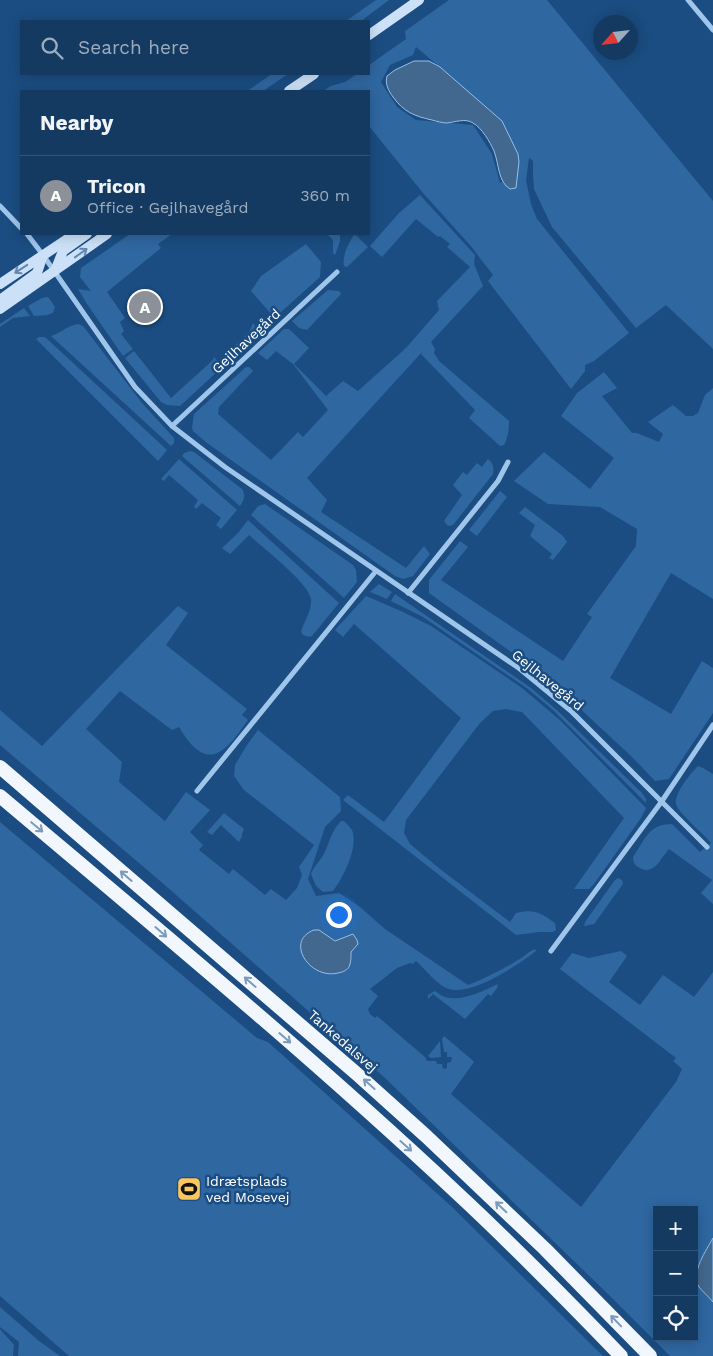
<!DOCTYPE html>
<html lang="en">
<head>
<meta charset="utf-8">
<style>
	body { margin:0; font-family:"Work Sans",sans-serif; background:#1d4168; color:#f1f3f6 }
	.controls { position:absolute; right:15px; bottom:15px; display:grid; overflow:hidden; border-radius:0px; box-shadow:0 2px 12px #0003 }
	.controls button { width:45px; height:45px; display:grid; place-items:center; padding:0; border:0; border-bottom:1px solid #335477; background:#143a62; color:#f1f3f6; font:25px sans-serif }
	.compass { position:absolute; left:593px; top:15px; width:45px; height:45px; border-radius:50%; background:#143a62; box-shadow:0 2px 12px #0003; rotate:243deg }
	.you { position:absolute; left:338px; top:914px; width:18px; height:18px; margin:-12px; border:4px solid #fff; border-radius:50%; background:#1a73e8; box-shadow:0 0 0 8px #1a73e833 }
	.badge { display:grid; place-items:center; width:32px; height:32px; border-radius:50%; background:#8c9099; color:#fff; font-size:16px; font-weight:700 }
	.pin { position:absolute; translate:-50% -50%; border:2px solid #fff; box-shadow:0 1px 5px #0006 }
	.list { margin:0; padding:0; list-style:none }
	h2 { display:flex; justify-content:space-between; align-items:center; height:65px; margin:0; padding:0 20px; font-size:21px }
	h2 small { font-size:16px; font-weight:400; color:#9dadbe }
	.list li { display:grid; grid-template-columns:32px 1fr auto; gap:15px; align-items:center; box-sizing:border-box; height:80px; padding:0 20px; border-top:1px solid #335477 }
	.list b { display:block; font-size:19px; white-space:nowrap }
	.list p { margin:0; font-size:16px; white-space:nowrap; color:#9dadbe }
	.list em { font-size:16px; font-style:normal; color:#9dadbe }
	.icon { flex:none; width:28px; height:28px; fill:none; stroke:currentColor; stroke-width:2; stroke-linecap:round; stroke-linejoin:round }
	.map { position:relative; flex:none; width:713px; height:1356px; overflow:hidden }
	.search { position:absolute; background:#143a62; box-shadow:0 2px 12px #0003; left:20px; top:20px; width:350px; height:55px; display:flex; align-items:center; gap:12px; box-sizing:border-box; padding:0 18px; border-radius:0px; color:#9dadbe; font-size:19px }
	.panel { position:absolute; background:#143a62; box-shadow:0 2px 12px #0003; left:20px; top:90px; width:350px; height:145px; border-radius:0px }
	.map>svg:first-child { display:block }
</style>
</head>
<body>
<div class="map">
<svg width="713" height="1356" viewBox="0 0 713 1356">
	<rect width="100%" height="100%" fill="#1b4d82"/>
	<!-- green -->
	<g fill="#2f67a1" fill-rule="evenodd">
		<polygon points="376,0 389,0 361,21 346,21"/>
		<path d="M449 0H547L713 201V349L666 305 636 328 552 227 534 189 533 174V161L529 158 526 180 531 204 537 219 629 333 594 361 585 365V371L571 389 488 281 493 275 470 245 423 193 369 126V91H323L331 86 345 82 357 74H369V65L406 39 405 31ZM416 47 461 85 478 102 488 108 517 150 506 186 502 182 500 183 492 154 473 125 416 120 397 107 381 82 390 65 413 55Z"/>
		<polygon points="272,74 288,74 263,91 247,91"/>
		<path d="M420 195 475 255 474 264 483 286 431 342 435 349 434 353 439 361 509 421C509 430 508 438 504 445L500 446 469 418 475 410 421 354 423 351 307 478 327 500 321 512 406 568 424 546 430 554 413 576 403 579 395 576 207 443 193 431 192 428 194 414 246 367H249L253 371 219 407 218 414 271 460 298 432 303 437 328 410 293 364 276 351 267 360 258 353 284 329H289L309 348 294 364 326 396 343 381 358 391 406 348 439 310 437 301 470 267 447 247 450 244 440 236 438 237 416 219 382 257 370 246 399 213Z"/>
		<polygon points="130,234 172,234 158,244 161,248 107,292 125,318 120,322 124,331 121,334 133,349 123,356 87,304 78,289 91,291 80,277 81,268"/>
		<polygon points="327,234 340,234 340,241 335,255 333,253 333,240"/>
		<path d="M354 235 357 236 368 247 347 267 344 266C342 256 348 244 354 235Z"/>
		<polygon points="306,244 321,262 320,277 281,312 272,315 251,291 261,276"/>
		<polygon points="328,290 339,291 341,294 307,330 299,328 292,321"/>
		<polygon points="48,297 55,307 53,313 47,315 34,316 28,306 42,298"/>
		<polygon points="24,308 30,316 13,318 0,327 0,324"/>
		<polygon points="253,323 258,329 255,336 236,355 232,355 229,351 249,332"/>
		<path d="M78 324 83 326 142 403 174 438V443L171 446 51 336C61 333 68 325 78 324Z"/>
		<polygon points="39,337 45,337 167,450 158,461 36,339"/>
		<path d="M134 351 171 398 213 360 214 357C218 361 219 365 219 370L180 406 167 405 161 402 125 358Z"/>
		<polygon points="604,372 617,388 602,396 632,433 637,433 659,442 663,434 648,422 673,405 686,416 693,416 698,413 705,395 713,388 713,599 671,573 610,678 671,714 702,661 713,668 713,713 669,779 655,781 632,757 546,677 429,593 429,580 460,541 468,547 441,580 563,661 592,617 587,614 636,546 637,529 600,507 548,504 514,481 544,452 590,489 614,458 561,416 577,393"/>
		<path d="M190 451 194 452 242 489C246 496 244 500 240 506L182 456 184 453Z"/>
		<polygon points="179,459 237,510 221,529 216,525 221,518 202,503 196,509 194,507 198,500 169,475 164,481 161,479"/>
		<path d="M488 459C493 463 494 467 493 474L453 525 448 526 444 521 462 495 453 485 463 472 467 475 477 463 482 467Z"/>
		<polygon points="500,491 507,497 477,536 469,530"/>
		<polygon points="265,504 353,565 356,570 357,582 344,598 251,515 258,506"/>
		<polygon points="525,507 563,536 567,542 553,560 549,558 552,554 530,536 535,525 519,513"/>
		<path d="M248 520 339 603 312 636 309 637 303 635 301 632C304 621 312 611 311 599 309 583 262 547 249 535L230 554 222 548 238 533Z"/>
		<polygon points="379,584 392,592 387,599 370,592"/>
		<polygon points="395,594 531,688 559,712 642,793 646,799 646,803 553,710 528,689 423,617 391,601"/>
		<path d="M366 596 403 612 431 626 522 688 561 721 646 808 641 818 594 884 589 889H574L624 818 522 712 506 709 493 711 480 723 406 820 404 833 410 844 440 869 510 922 516 913C535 909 539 912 555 923L556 930 553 932H539L516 935 343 800 348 795 384 822 461 718 354 624 343 637 335 630Z"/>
		<path d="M178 606 188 613 166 645 247 709 242 715 248 720C241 729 234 741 225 748 204 766 189 743 179 727L172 730 120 691 86 729 122 762 119 782 165 821 186 792 210 810 190 832 203 845 199 850 229 874 233 869 265 895 271 889 286 900 297 888 302 875 299 867 314 845 244 790 234 776 235 765 247 745 258 730 340 797 341 811 325 827 308 879 316 896 339 893 360 907 385 929 468 985C486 978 502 970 518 960 524 957 529 951 535 949L536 951C518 965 472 996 449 989 438 986 425 969 416 961L413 964 410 963 397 968 370 989 378 996 368 1009 370 1014 375 1018 377 1016 425 1057 427 1061H436L437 1064H442L443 1069 447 1068V1063L451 1062 452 1057H447V1052H444L442 1039 444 1036 471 1059 474 1062 451 1094 581 1207 676 1082 682 1069 673 1061 676 1058 560 969 572 953 589 958 621 951 627 956 609 982 640 1005 663 975 694 997 713 972V1356H670L608 1294 385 1078 159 880 0 745V710L42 746ZM657 1210H694V1337H657Z"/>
		<path d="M698 766 703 768 713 774V904L701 893 712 880 669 849C660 859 654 877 638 867 634 864 633 862 633 857 645 840 648 824 672 824L700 852 711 843C703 833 679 814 676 804 674 793 691 773 698 766Z"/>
		<polygon points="224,813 244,829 242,834 242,836 239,842 221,825 212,835 207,832"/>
		<path d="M341 821H344C347 824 350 827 352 830 359 847 343 878 333 891L323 892 316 886 311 874C313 868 318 863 322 857 329 846 331 830 341 821Z"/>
		<polygon points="0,822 257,1038 268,1042 451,1206 603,1356 69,1356 0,1296"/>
		<polygon points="618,878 622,880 623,884 594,924 584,926 585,922 615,880"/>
		<path d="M498 984 497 988 491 996 488 994 465 1019 433 994 428 999V995L435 991C438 993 441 996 445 997 462 1002 483 991 498 984Z"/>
		<polygon points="440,1041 441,1057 431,1058 428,1056"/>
		<polygon points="0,1307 39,1341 60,1356 18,1356 19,1342 0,1327"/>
		<polygon points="0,1329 14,1345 13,1356 0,1356"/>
	</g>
	<!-- water -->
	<g fill="#43688f" stroke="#93c0ec">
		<path d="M414 61H429L440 67 502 121 518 154 519 162 516 188 510 189C498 182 499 164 494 151 490 142 482 128 473 123 466 118 455 122 447 123 442 123 436 121 432 120 414 116 404 112 393 97 388 90 385 84 387 76L395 70Z"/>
		<path d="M314 930H319L335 941 353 934 357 940 358 944 351 952C351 956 351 961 350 964 349 970 343 972 338 973 310 980 284 941 314 930Z"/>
		<path d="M713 1238V1302C709 1297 703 1292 699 1287 690 1273 707 1249 713 1238Z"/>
	</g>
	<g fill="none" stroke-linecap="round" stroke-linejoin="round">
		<!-- minor -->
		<g stroke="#a0c5ea" stroke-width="5">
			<polyline points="688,0 713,30"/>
			<polyline points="0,206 21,228"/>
			<polyline points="27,234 43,255 135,387 172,426 225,467 520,669 571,711 707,847"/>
			<polyline points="172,426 337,272"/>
			<polyline points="408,593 498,481 508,462"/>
			<polyline points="197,791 376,571"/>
			<polyline points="551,951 662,801 713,725"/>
		</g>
		<!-- secondary -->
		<g stroke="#cce1f8" stroke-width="10">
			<polyline points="369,35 419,0"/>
			<polyline points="289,91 314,74"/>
			<polyline points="55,271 63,251 87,234"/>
			<polyline points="0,284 75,234"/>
			<polyline points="0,300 37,273 43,255"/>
			<polyline points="0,309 107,234"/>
		</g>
		<!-- trunk -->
		<g stroke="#f2f7fe" stroke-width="14">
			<polyline points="0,767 357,1074 426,1136 545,1249 650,1356"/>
			<path d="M0 796C154 926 310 1055 457 1193 513 1245 567 1300 621 1356"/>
		</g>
	</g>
	<!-- one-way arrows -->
	<defs><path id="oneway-shaft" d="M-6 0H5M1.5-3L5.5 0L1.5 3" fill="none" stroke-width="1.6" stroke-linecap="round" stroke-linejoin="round" transform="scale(1.25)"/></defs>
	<g stroke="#6288b1">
		<use href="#oneway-shaft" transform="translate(81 253) rotate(-36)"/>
		<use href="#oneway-shaft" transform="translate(21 269) rotate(147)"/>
	</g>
	<g stroke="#7c9aba">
		<use href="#oneway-shaft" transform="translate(37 827) rotate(40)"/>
		<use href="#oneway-shaft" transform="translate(126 876) rotate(-139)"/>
		<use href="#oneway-shaft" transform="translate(161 932) rotate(41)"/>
		<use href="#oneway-shaft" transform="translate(250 982) rotate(-139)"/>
		<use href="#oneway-shaft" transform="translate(285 1038) rotate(41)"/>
		<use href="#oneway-shaft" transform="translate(369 1084) rotate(-138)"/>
		<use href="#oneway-shaft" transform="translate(406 1146) rotate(42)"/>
		<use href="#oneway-shaft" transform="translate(501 1207) rotate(-136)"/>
		<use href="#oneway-shaft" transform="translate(616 1321) rotate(-134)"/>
	</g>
	<!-- icons -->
	<defs>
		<symbol id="stadium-square" viewBox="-11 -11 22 22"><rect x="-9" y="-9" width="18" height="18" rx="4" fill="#fbc65d" stroke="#1b4d82"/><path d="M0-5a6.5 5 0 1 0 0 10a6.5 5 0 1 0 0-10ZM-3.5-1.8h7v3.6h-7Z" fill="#111"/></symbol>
	</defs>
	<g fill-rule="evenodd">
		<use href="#stadium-square" x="175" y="1175" width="28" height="28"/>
	</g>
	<g text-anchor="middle" stroke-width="5" stroke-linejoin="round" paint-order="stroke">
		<!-- street labels -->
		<g font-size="14" fill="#fff" stroke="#1b4d82">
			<text transform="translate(246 341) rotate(-43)" y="5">Gejlhavegård</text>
			<text transform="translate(548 680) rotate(39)" y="5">Gejlhavegård</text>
			<text transform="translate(343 1041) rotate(41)" y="5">Tankedalsvej</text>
		</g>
		<!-- poi labels -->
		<g font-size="14" fill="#fff" stroke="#1b4d82" text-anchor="start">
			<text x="206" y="1186">Idrætsplads<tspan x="206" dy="16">ved Mosevej</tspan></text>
		</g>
	</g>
</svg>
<div class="controls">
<button>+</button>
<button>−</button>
<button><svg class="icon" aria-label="locate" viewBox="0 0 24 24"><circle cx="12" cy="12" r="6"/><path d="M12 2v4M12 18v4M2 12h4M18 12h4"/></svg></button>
</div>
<svg class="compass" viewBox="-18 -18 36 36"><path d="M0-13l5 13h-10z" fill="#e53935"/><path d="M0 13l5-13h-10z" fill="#9dadbe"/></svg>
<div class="you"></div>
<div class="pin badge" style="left:145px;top:307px">A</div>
<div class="search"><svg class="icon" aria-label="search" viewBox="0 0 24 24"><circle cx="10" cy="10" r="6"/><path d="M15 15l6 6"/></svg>Search here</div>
<section class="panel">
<h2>Nearby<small></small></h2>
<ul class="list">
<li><span class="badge">A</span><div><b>Tricon</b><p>Office · Gejlhavegård</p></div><em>360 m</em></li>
</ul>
</section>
</div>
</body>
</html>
